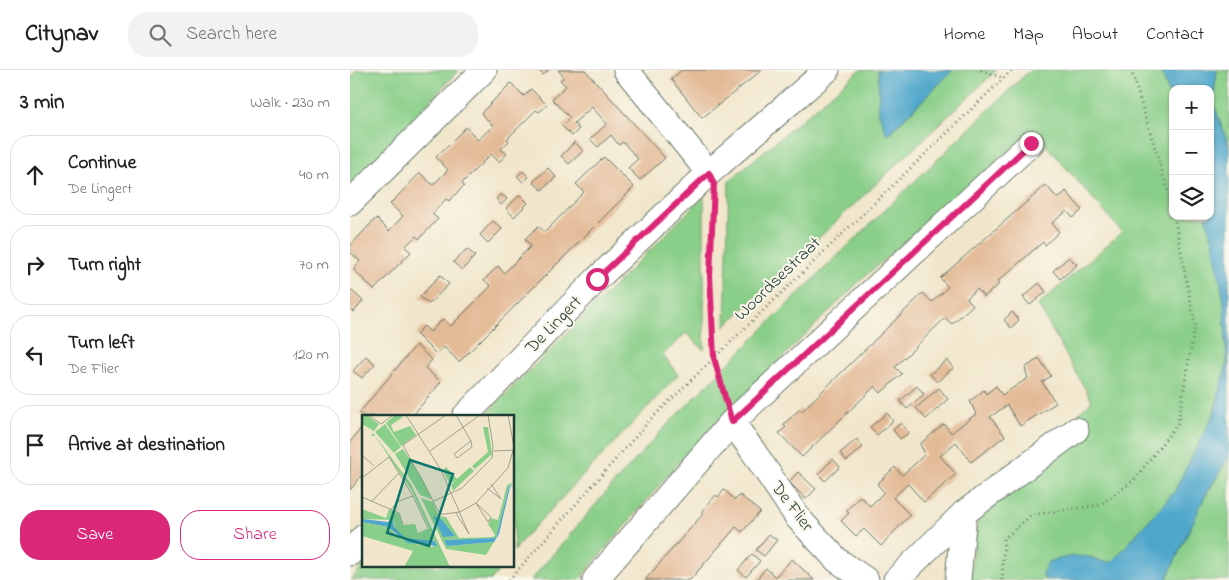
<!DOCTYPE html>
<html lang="en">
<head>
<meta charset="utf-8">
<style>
	body { margin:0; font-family:"Indie Flower",sans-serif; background:#f2f2f2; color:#222 }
	.controls { position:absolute; right:15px; top:15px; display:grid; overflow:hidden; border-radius:10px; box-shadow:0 1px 4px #0004 }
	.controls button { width:45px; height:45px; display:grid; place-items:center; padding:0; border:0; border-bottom:1px solid #e0e0e0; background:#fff; color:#222; font:25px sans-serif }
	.stop { position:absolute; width:15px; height:15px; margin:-11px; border:4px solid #db2777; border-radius:50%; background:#fff }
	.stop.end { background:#db2777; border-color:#fff; box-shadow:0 1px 5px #0008 }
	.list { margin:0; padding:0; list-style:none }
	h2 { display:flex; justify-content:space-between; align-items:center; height:65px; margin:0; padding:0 20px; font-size:21px }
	h2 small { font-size:16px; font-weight:400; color:#767676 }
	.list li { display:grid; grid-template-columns:32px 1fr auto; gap:15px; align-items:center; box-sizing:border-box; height:80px; margin:0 10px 10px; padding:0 10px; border:1px solid #e0e0e0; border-radius:20px }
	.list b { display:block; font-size:19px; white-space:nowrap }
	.list p { margin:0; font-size:16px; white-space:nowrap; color:#767676 }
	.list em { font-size:16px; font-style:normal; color:#767676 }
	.actions { display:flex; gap:10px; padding:15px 20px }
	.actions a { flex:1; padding:11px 0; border:1px solid #db2777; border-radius:20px; text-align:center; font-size:18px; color:#db2777 }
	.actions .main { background:#db2777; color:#fff }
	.icon { flex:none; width:28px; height:28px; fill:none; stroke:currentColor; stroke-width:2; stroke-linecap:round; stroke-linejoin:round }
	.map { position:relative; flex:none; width:879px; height:510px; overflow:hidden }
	header { display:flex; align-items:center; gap:30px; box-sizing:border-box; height:70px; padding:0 25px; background:#fff; border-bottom:1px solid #e0e0e0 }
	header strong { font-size:24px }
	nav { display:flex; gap:28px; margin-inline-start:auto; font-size:18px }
	.search { width:350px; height:45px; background:#f2f2f2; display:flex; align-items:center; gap:12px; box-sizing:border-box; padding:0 18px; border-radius:20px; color:#767676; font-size:19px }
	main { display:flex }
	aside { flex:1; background:#fff }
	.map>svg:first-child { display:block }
</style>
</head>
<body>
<header>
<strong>Citynav</strong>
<div class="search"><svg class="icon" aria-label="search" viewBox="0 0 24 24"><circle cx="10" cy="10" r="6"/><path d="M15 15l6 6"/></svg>Search here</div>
<nav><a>Home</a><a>Map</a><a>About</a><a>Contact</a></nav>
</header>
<main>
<aside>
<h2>3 min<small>Walk · 230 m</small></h2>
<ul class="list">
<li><svg class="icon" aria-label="ahead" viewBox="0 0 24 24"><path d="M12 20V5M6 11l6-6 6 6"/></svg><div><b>Continue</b><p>De Lingert</p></div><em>40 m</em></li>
<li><svg class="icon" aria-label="right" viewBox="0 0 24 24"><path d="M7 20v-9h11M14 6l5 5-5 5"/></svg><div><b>Turn right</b></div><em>70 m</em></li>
<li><svg class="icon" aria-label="left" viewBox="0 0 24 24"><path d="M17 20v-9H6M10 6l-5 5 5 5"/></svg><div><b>Turn left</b><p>De Flier</p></div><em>120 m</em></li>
<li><svg class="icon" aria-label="arrive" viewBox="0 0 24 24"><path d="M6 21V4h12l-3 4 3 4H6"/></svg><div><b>Arrive at destination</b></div></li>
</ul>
<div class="actions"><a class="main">Save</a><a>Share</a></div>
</aside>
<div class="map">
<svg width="879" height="510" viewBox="0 0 879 510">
	<rect width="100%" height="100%" fill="#fbf7ec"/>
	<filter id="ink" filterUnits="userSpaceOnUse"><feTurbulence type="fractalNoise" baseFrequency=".02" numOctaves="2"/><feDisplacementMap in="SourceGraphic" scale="10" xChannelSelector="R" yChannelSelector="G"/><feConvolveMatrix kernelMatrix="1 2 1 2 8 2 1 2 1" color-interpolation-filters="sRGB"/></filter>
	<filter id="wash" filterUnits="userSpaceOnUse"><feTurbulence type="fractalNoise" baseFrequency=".0096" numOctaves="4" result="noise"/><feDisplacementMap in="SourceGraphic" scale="20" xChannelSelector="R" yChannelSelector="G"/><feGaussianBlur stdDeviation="1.12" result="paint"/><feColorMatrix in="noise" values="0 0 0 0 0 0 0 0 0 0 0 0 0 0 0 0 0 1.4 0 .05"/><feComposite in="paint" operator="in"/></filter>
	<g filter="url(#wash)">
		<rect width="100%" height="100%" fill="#f1e6cb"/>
		<!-- green -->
		<g fill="#8acf89" stroke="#54865e">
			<polygon points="6,0 109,0 0,115 0,11"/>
			<polygon points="510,0 528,0 538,65 603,0 647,0 375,256 379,111"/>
			<polygon points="680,0 811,0 823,34 823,146 856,146 863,171 874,232 877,294 864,344 824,422 762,492 753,493 741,487 692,504 696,510 620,510 628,447 695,395 739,366 728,344 742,331 688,235 772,162 683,60 513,208 379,340 333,387 229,510 181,510 259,419 316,356 444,228"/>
			<polygon points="867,0 879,0 879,77 863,32"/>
			<polygon points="354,126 354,280 336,263 313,285 328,305 172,470 164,481 164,346 134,346"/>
			<polygon points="879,387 879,510 816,510 855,426"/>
			<polygon points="14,495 14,496 152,496 141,510 1,510"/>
		</g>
		<!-- water -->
		<g fill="#4fa7cc" stroke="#377280">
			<polygon points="528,0 603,0 537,65 529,43"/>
			<path d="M811 0H867L863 32 879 77V387L855 426 816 510H696L692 504 698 492C712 488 723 485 738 487 748 489 751 493 762 492L824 422 864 344 877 294 874 232 863 171 856 146H860V19H823V34Z"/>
		</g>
		<g id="blocks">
			<!-- building -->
			<g fill="#e3ba96">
				<polygon points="188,0 199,0 193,5"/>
				<polygon points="208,0 235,0 315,88 290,110 278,98 288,89 273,72 269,75 261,65 248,77 240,69 257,54 242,37 224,53 229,59 222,66 212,56 220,48 202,29 216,16 210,10 214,7"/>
				<polygon points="332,0 412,0 352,48 321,9"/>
				<polygon points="161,13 174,26 181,19 197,35 189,42 186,40 157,69 159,71 151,79 157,84 149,92 141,84 112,113 114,116 99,131 96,129 82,144 88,149 69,169 66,166 55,177 61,182 24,220 3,199 10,191 0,182 0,176 26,148 39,161 53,146 40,134 70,103 83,115 98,100 86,87 116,57 128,70 143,56 131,43"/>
				<polygon points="225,72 233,81 219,94 211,86"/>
				<polygon points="254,87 284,117 109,292 94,277 86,284 66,264 74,256 80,262 93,249 101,256 141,216 134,210 148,196 154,203 181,176 175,169 188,156 195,162 234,122 226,114"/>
				<polygon points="198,98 206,107 192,120 183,112"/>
				<polygon points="173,101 179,107 173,112 167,106"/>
				<polygon points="696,115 708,129 716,121 732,140 723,148 717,141 702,153 709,162 695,175 693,172 647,212 649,214 634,227 627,219 617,228 623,235 602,254 595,248 545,297 552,304 544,311 531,323 525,316 452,387 429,363 436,357 433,355 450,339 452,341 573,223 582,232 590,225 598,217 590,208"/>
				<polygon points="151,124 157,129 151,135 146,129"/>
				<polygon points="170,125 178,133 164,147 156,138"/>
				<polygon points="143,151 152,159 138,173 130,165"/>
				<polygon points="117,179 125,186 112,200 103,192"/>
				<polygon points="719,187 727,195 710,209 703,201"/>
				<polygon points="90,205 99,214 79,234 70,227"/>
				<polygon points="689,213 696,222 680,235 673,227"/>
				<polygon points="0,219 13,231 4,242 0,239"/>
				<polygon points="662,242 669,250 661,258 654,250"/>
				<polygon points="66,275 82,290 75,298 91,312 62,346 14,346 9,343"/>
				<polygon points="16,286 25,294 12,308 3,301"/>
				<polygon points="689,288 701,306 692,312 706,333 670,356 657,335 640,347 655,366 621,392 606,372 590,386 606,404 574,432 558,414 550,421 543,428 560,445 531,476 514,459 506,466 491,451 499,443 496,441 510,426 520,436 534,422 527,414 545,397 552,405 567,392 575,384 570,374 594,354 601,363 626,344 620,331 634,320 636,324 646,316 652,325 678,308 675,298"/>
				<polygon points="597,290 603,298 587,312 580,304"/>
				<polygon points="567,316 574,324 557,339 550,331"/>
				<polygon points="589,318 598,329 576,349 566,338"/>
				<polygon points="537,343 543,351 527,365 520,357"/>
				<polygon points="551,353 559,363 550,369 543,360"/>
				<polygon points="14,355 14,403 0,420 0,372"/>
				<polygon points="507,369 513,377 497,391 490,383"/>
				<polygon points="483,389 490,397 475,411 468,404"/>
				<polygon points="448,402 466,419 456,429 439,412"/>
				<polygon points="374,420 385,430 390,425 410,442 392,462 386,457 340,510 295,510 353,444 351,442 366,425 368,427"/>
				<polygon points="419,464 427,470 414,486 406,480"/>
				<polygon points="402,484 410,491 396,507 388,500"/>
				<polygon points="442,489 464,510 406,510 416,498 425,507"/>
			</g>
		</g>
	</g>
	<g filter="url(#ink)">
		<use href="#blocks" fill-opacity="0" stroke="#687869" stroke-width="1"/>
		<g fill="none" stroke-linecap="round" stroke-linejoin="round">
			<defs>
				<g id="street">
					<polyline points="276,0 359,103"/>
					<polyline points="0,133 134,0"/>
					<polyline points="115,346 247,209 359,103 477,0"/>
					<polyline points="382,352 403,381 448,448 487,490 516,510"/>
					<polyline points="0,483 14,467"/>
					<polyline points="245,510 382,352 681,73"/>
					<polyline points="546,510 614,443"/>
					<polyline points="608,510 614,443 726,360"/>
				</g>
			</defs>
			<!-- street casing -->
			<use href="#street" stroke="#687869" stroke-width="27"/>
			<!-- path -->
			<g stroke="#687869" stroke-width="3" stroke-dasharray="1 4" stroke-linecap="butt">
				<polyline points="631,0 653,8"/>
				<polyline points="781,0 819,124 823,142"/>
				<polyline points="363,132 361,206 364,288 375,327"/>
				<polyline points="159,510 301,349 662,0"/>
				<polyline points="652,510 654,469 681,445 750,435 783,411 828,353 845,255 824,146"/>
			</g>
			<!-- street -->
			<use href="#street" stroke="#fff" stroke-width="25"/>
		</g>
	</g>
	<g fill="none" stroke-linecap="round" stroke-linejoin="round" filter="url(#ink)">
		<!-- route -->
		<polyline stroke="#db2777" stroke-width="6" points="247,209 359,103 364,114 360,206 364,288 382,352 681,73"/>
	</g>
	<g text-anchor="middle" stroke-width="4" stroke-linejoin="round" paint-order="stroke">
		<!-- street labels -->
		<g font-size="18" fill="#1f3d34" stroke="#fbf7ec">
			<text transform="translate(427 208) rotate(-44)" y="6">Woordsestraat</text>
			<text transform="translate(203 254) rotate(-46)" y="6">De Lingert</text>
			<text transform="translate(443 436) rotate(53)" y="6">De Flier</text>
		</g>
	</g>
	<!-- overview -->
	<g transform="translate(12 345)">
		<rect width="152" height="152" fill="#f1e6cb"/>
		<path d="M0 0H5L17 9 12 16 0 9ZM33 0 41 2 29 10 32 17 48 11 54 20 39 31 24 8ZM23 9 39 32 32 38 13 17ZM121 12H126L130 39 113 54 110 51 126 37ZM11 18 49 69 88 152H42L51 136 0 121V107L26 112 37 123 54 129 71 132 73 126 43 123 34 116 31 105 0 104V94L24 103 27 94 37 99 41 110 53 109 56 118 67 113 50 76 13 21H9ZM41 34 59 61 71 85 58 80 33 39ZM84 52 95 64 108 52 112 56 91 76 89 70 94 65 88 69 81 55ZM152 67 147 71 134 123 82 125 85 131 132 127 124 140 84 134 59 83 71 87 77 101 84 102 97 123 131 122 133 120 126 109 129 103 136 105 145 70Z" fill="#8acf89"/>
		<path d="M152 70 148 72 137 119 132 127 85 131 82 125 134 123 147 71ZM71 101 79 104 93 121 81 122ZM30 102 32 112 43 123 73 126 75 131 46 128 26 112 0 107V104L26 107Z" fill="#4fa7cc"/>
		<path fill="none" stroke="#9da28f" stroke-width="1" d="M7 0 19 9 31 0M44 0 79 55 107 119 94 98M84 0 41 30 78 99H82L98 97 114 88 146 53 152 32 146 0M94 0 109 26 92 39 95 43 110 32 109 26M68 36 118 0M132 36 153 35M0 40 12 51M0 63 27 42 51 81 66 113M125 73 139 84 129 69M0 82 37 98 41 109M72 86 100 73 130 43 131 31 126 0M9 87 37 58M114 88 129 102 126 107ZM29 94 37 86 51 81"/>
		<path fill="#0f766e" fill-opacity="0.15" stroke="#0f766e" stroke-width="2.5" d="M48 45 91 59 67 131 25 118Z"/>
		<rect width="152" height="152" fill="none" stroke="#1f3d34" stroke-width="2.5"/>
	</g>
</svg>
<div class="controls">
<button>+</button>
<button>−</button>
<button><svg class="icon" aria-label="layers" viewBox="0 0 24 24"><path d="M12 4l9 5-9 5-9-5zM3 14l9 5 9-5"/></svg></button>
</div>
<div class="stop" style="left:247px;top:209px"></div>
<div class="stop end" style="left:681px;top:73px"></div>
</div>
</main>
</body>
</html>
